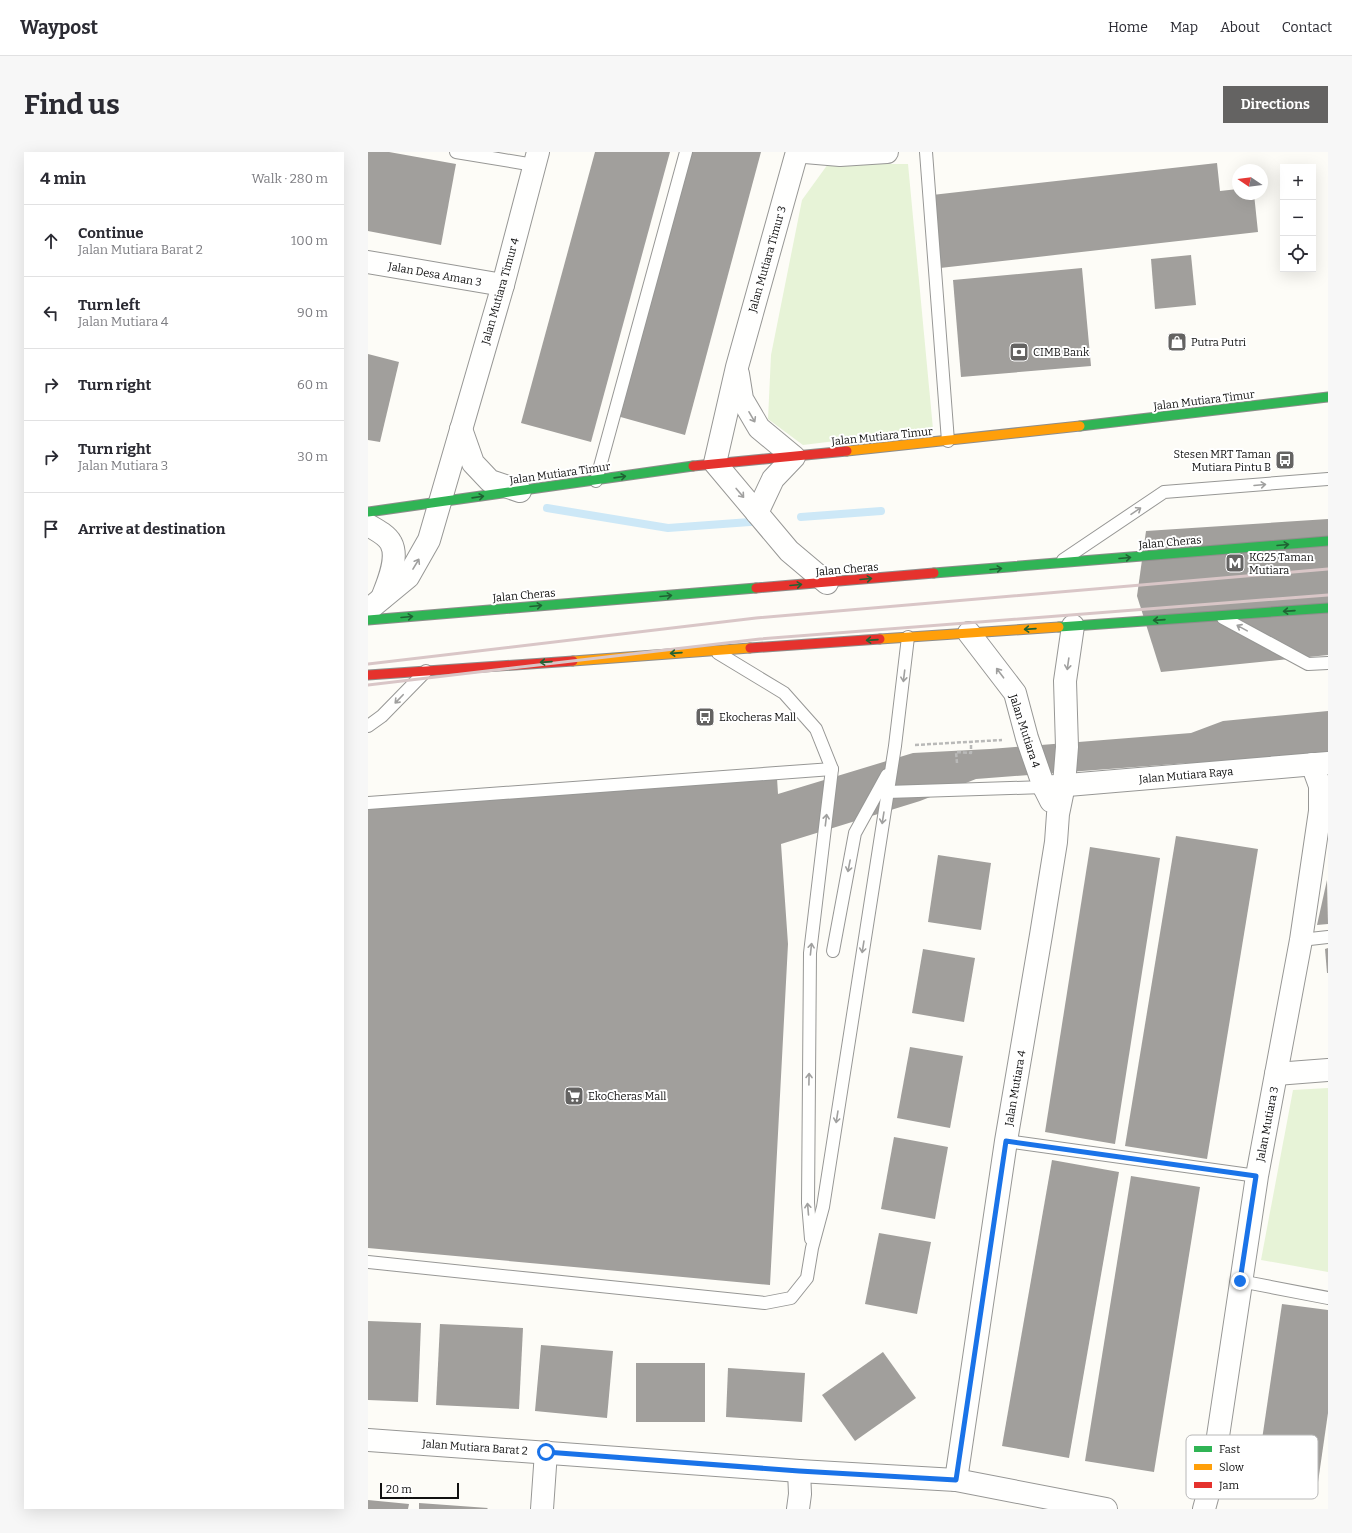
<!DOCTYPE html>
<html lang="en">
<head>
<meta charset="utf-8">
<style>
	body { margin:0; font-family:Bitter,serif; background:#f7f7f7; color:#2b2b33 }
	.controls { position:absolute; right:12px; top:12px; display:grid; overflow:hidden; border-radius:0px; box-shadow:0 4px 16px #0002 }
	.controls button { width:36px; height:36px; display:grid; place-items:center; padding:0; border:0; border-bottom:1px solid #e1e1e2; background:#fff; color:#2b2b33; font:20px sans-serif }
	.compass { position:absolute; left:864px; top:12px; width:36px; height:36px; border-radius:50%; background:#fff; box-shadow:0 4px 16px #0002; rotate:283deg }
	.scale { position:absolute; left:12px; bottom:10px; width:79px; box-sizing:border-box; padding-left:4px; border:2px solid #111; border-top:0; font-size:11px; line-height:14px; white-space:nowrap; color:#111; -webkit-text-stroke:3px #fff; paint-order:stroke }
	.stop { position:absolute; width:12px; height:12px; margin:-9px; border:3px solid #1a73e8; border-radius:50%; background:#fff }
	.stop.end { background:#1a73e8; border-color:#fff; box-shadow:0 1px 4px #0008 }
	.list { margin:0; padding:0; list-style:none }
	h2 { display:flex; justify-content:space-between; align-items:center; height:52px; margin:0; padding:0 16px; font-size:17px }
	h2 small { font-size:13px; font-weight:400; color:#7c7c81 }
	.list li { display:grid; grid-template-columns:26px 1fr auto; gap:12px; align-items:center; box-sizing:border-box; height:72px; padding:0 16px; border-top:1px solid #e1e1e2 }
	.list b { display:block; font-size:15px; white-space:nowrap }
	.list p { margin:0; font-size:13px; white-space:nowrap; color:#7c7c81 }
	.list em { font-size:13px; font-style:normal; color:#7c7c81 }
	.icon { flex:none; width:22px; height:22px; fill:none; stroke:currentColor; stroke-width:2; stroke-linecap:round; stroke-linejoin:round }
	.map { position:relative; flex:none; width:960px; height:1357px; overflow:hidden; border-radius:0px }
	header { display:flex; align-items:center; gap:24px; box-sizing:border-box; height:56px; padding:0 20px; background:#fff; border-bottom:1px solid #e1e1e2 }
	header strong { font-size:19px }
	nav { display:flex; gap:22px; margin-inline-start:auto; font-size:14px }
	.intro { display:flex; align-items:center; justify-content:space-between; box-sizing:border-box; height:96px; padding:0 24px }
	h1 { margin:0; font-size:28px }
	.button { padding:10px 18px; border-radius:0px; background:#646362; color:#fff; font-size:14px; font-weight:700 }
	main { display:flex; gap:24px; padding:0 24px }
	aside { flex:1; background:#fff; border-radius:0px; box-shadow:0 4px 16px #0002 }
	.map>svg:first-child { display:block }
</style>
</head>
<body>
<header>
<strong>Waypost</strong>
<nav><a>Home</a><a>Map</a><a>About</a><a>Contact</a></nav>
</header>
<div class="intro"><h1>Find us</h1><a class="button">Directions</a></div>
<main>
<aside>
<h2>4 min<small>Walk · 280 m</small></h2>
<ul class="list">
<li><svg class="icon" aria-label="ahead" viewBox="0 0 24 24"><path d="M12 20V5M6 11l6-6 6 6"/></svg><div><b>Continue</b><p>Jalan Mutiara Barat 2</p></div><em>100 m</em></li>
<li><svg class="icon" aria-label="left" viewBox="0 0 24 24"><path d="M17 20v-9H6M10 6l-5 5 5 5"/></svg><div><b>Turn left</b><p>Jalan Mutiara 4</p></div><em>90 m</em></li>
<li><svg class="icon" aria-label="right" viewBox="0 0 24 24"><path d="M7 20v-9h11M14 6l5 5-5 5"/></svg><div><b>Turn right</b></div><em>60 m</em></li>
<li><svg class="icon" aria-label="right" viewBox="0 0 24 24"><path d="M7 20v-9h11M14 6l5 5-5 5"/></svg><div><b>Turn right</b><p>Jalan Mutiara 3</p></div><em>30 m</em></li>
<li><svg class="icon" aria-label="arrive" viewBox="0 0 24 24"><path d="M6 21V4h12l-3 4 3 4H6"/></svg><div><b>Arrive at destination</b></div></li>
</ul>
</aside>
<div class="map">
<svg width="960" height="1357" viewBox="0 0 960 1357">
	<rect width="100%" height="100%" fill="#fdfcf7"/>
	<!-- green -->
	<g fill="#e7f3d7">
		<polygon points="460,12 540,12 565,277 435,293 400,267 403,203 434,48"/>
		<polygon points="960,936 960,1120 893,1108 925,938"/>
	</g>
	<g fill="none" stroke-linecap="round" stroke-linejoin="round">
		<!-- stream -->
		<g stroke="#cde8f7" stroke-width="8">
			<polyline points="179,356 300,376 382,370"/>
			<polyline points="433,365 513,359"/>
		</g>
	</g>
	<!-- building -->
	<g fill="#a19f9c">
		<polygon points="0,0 21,0 88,12 73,93 0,79"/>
		<polygon points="227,0 302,0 223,290 153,271"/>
		<polygon points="321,0 393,0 317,283 249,264"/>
		<polygon points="849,11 852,39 870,37 870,42 886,42 890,80 572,116 564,43"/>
		<polygon points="823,103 828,153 787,157 783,107"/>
		<polygon points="714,116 723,214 593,225 585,128"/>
		<polygon points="0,202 31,210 12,290 0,288"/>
		<polygon points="960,367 960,503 793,520 769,444 778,379"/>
		<polygon points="960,559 960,608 861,618 820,611 608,627 552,649 413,692 420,792 402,1133 0,1096 0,657 409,626 410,642 545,601 622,597 823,581 855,569"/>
		<polygon points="808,684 890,697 839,1007 757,994"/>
		<polygon points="722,695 792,706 747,992 677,980"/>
		<polygon points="570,703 623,711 613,778 560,770"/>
		<polygon points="959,728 960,772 949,773"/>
		<polygon points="960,796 960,821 959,821 957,797"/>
		<polygon points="555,797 607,806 596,870 544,861"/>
		<polygon points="542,895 595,904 582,976 529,966"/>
		<polygon points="526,985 580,995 567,1067 513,1057"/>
		<polygon points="684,1008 751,1020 701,1306 634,1294"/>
		<polygon points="763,1024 832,1035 786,1320 717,1309"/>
		<polygon points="511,1081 563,1090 549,1162 497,1152"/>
		<polygon points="914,1152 960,1158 960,1261 948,1344 887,1335"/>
		<polygon points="0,1169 53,1171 50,1250 0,1248"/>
		<polygon points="72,1172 155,1176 151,1257 68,1253"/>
		<polygon points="173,1193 245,1199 239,1266 167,1259"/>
		<polygon points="515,1200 548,1246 487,1289 454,1243"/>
		<rect x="268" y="1211" width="69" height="59"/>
		<polygon points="360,1216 437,1221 434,1270 358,1265"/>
		<polygon points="0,1348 41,1352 40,1357 0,1357"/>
		<polygon points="51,1351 120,1356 119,1357 51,1357"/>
	</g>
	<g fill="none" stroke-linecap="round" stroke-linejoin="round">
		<defs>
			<g id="lane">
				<polyline points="88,0 166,13"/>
				<polyline points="558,0 580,289"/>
				<polyline points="228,329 318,0"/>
				<polyline points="695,408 796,340 960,327"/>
				<polyline points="855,466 940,512 960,511"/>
				<polyline points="350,501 416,541 448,577 464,617 442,801 440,1051 443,1087"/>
				<polyline points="0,574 14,564 58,519"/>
				<polyline points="519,640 676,635"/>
				<polyline points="0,651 464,617"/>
				<polyline points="933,788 960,785"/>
				<polyline points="465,799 487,681 519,623"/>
				<polyline points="638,989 889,1024"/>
				<polyline points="0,1110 397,1151 423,1146 439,1126 444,1096 455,1055 527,594 540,485"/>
				<polyline points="872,1129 960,1146"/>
			</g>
			<g id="street">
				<polyline points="429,0 369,215 347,311 421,399 459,431"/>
				<polyline points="437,0 472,3 519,0"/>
				<polyline points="0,110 135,133"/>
				<polyline points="370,222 374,247 391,276 426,305 405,327 389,361"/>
				<polyline points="93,277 105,311 122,329 152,339"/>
				<path d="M0 373C7 377 19 383 23 391 31 406 20 431 14 446"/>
				<polyline points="0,458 40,425 61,388 135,133 170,0"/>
				<polyline points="601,481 647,541 659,586 676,635 683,649"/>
				<polyline points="676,635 960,611"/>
				<polyline points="908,922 960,918"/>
				<polyline points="0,1288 431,1319 588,1328 738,1357"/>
				<polyline points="588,1328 638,989 673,783 688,690 690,662 696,633 699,595 697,529 705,474"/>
				<polyline points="174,1357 178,1300"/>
				<polyline points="430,1357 432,1342 431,1319"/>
				<polyline points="836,1357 843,1331 889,1024 933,788 952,659 952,634 944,612"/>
			</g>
			<g id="fast">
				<polyline points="712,274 960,245"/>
				<polyline points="0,360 325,314"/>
				<polyline points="566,421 960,389"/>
				<polyline points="0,468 388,436"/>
				<polyline points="691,475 960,456"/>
			</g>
			<g id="slow">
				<polyline points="479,299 712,274"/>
				<polyline points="512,487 691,475"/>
				<polyline points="205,509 382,496"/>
			</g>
			<g id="jam">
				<polyline points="325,314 479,299"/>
				<polyline points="388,436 566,421"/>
				<polyline points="382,496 512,487"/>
				<polyline points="0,523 205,509"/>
			</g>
		</defs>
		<!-- lane casing -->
		<use href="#lane" stroke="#979795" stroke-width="14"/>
		<!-- street casing -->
		<use href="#street" stroke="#979795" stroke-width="24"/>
		<!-- fast casing -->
		<use href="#fast" stroke="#8e8d8b" stroke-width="11"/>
		<!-- slow casing -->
		<use href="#slow" stroke="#8e8d8b" stroke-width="11"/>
		<!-- jam casing -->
		<use href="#jam" stroke="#8e8d8b" stroke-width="11"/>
		<!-- path -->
		<g stroke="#b9b9b8" stroke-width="2.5" stroke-dasharray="4 2" stroke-linecap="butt">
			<polyline points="547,593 634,588"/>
			<polyline points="589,611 588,600 603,601 603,590"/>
		</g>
		<!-- lane -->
		<use href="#lane" stroke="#fffffe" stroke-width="12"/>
		<!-- street -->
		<use href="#street" stroke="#fffffe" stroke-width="22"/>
		<!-- fast -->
		<use href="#fast" stroke="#30b455" stroke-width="9"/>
		<!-- slow -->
		<use href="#slow" stroke="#ff9f0a" stroke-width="9"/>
		<!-- jam -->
		<use href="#jam" stroke="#e5322d" stroke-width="9"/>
		<!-- rail -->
		<g stroke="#d9c6c7" stroke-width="3">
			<polyline points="0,512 388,466 960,417"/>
			<polyline points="0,533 392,487 960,443"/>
		</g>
	</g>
	<!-- one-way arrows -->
	<defs><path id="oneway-shaft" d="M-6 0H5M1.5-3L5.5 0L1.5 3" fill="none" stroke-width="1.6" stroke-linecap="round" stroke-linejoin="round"/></defs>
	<g stroke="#a0a09f">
		<use href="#oneway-shaft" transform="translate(384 265) rotate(60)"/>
		<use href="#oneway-shaft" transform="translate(892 333) rotate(-5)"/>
		<use href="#oneway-shaft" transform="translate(372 341) rotate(50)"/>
		<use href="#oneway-shaft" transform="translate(768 359) rotate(-34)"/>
		<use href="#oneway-shaft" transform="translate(48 412) rotate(-59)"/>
		<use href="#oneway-shaft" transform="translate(874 476) rotate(-151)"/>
		<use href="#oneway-shaft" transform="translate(700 512) rotate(98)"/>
		<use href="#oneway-shaft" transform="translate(632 521) rotate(-127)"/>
		<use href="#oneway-shaft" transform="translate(536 524) rotate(97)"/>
		<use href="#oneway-shaft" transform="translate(31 547) rotate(134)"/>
		<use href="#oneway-shaft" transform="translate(515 666) rotate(99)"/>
		<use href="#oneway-shaft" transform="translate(458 668) rotate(-83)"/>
		<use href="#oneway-shaft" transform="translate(481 714) rotate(101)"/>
		<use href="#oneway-shaft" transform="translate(495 795) rotate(99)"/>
		<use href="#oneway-shaft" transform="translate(443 797) rotate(-84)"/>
		<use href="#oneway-shaft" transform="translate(441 927) rotate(-89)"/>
		<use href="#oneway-shaft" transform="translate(469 965) rotate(99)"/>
		<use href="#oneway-shaft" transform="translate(440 1057) rotate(-95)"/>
	</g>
	<g stroke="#206233">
		<use href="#oneway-shaft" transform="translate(252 325) rotate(-8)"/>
		<use href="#oneway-shaft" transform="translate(110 345) rotate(-8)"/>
		<use href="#oneway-shaft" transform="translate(915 393) rotate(-5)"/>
		<use href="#oneway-shaft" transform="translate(757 406) rotate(-5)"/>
		<use href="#oneway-shaft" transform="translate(628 417) rotate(-5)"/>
		<use href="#oneway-shaft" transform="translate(498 427) rotate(-5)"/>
		<use href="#oneway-shaft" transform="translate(428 433) rotate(-5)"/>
		<use href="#oneway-shaft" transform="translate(298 444) rotate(-5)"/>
		<use href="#oneway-shaft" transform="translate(168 454) rotate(-5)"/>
		<use href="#oneway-shaft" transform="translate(921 459) rotate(176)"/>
		<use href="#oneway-shaft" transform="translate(39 465) rotate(-5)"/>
		<use href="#oneway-shaft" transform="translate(791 468) rotate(176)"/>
		<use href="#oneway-shaft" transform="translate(662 477) rotate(176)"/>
		<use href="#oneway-shaft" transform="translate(504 488) rotate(176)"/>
		<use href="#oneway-shaft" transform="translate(308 501) rotate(176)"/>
		<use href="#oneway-shaft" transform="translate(178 510) rotate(176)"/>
	</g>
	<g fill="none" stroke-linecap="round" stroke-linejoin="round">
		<!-- route -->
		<polyline stroke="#1a73e8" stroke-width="5" points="178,1300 431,1319 588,1328 638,989 888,1024 872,1129"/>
	</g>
	<!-- icons -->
	<defs>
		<symbol id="shop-square" viewBox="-11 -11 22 22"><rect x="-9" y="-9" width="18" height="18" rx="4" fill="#646362" stroke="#fff"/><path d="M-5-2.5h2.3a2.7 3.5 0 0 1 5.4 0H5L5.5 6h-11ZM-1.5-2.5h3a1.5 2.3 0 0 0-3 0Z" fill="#fff"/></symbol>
		<symbol id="bank-square" viewBox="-11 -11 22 22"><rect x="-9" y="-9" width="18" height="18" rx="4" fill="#646362" stroke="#fff"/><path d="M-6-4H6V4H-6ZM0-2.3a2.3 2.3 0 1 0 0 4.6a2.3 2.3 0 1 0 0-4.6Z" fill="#fff"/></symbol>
		<symbol id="bus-square" viewBox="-11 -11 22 22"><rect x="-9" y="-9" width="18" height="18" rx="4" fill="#646362" stroke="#fff"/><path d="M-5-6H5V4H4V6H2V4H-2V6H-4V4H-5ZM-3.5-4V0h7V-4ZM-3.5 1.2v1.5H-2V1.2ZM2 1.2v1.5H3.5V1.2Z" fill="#fff"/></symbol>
		<symbol id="metro-square" viewBox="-11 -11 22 22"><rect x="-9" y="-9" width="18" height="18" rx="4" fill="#646362" stroke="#fff"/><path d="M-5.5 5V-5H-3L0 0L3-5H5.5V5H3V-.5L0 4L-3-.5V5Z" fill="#fff"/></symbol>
		<symbol id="supermarket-square" viewBox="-11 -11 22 22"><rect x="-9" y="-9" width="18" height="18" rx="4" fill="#646362" stroke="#fff"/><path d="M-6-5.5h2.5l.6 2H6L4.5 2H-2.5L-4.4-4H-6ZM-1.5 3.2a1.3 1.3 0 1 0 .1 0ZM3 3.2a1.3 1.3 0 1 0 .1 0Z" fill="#fff"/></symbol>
	</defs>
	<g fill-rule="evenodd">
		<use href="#shop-square" x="798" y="179" width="22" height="22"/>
		<use href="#bank-square" x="640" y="189" width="22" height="22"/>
		<use href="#bus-square" x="906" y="297" width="22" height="22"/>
		<use href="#metro-square" x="856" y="400" width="22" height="22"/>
		<use href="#bus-square" x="326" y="554" width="22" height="22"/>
		<use href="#supermarket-square" x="195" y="933" width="22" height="22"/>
	</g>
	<g text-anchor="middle" stroke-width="4" stroke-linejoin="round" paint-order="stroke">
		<!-- street labels -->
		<g font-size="11" fill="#111" stroke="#fff">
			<text transform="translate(399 107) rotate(-74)" y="4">Jalan Mutiara Timur 3</text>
			<text transform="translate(67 122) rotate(10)" y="4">Jalan Desa Aman 3</text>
			<text transform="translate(132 139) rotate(-74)" y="4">Jalan Mutiara Timur 4</text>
			<text transform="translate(836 248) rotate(-7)" y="4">Jalan Mutiara Timur</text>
			<text transform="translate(514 284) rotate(-6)" y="4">Jalan Mutiara Timur</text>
			<text transform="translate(192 321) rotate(-8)" y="4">Jalan Mutiara Timur</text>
			<text transform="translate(802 390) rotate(-5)" y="4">Jalan Cheras</text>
			<text transform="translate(479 417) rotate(-5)" y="4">Jalan Cheras</text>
			<text transform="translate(156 443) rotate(-5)" y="4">Jalan Cheras</text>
			<text transform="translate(657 579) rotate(72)" y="4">Jalan Mutiara 4</text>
			<text transform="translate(818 623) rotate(-5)" y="4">Jalan Mutiara Raya</text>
			<text transform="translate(647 936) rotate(-80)" y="4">Jalan Mutiara 4</text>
			<text transform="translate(899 972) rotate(-79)" y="4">Jalan Mutiara 3</text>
			<text transform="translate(107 1295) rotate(4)" y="4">Jalan Mutiara Barat 2</text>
		</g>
		<!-- poi labels -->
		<g font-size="11" fill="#111" stroke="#fff" text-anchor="start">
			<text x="823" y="194">Putra Putri</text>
			<text x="665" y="204">CIMB Bank</text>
			<text x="903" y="306" text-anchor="end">Stesen MRT Taman<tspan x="903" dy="13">Mutiara Pintu B</tspan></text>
			<text x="881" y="409">KG25 Taman<tspan x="881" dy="13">Mutiara</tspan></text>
			<text x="351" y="569">Ekocheras Mall</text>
			<text x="220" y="948">EkoCheras Mall</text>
		</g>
	</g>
	<!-- legend -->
	<rect x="818" y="1283" width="132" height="64" rx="6" fill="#fff" stroke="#b8b8b8" stroke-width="1"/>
	<rect x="826" y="1294" width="18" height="6" fill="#30b455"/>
	<rect x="826" y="1312" width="18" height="6" fill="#ff9f0a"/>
	<rect x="826" y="1330" width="18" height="6" fill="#e5322d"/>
	<g font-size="11" fill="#111">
		<text x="851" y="1301">Fast</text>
		<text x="851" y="1319">Slow</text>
		<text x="851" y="1337">Jam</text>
	</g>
</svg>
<div class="controls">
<button>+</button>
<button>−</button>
<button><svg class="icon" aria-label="locate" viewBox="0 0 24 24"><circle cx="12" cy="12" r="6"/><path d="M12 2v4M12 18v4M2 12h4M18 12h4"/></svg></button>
</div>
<svg class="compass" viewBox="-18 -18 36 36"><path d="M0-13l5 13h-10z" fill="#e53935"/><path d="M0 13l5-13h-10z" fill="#7c7c81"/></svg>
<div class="scale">20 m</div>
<div class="stop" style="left:178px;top:1300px"></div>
<div class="stop end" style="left:872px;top:1129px"></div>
</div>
</main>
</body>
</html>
